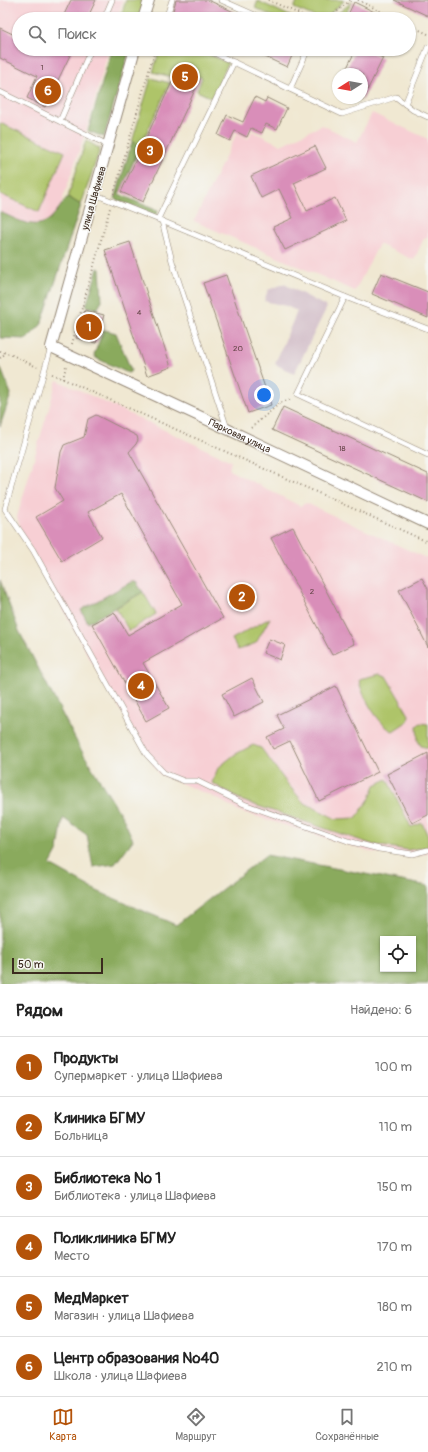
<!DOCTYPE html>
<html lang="ru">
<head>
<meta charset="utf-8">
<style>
	body { margin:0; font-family:Pangolin,sans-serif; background:#f2f2f2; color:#222 }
	.controls { position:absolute; right:12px; bottom:12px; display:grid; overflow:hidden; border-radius:0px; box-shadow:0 1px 3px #0004 }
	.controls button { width:36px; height:36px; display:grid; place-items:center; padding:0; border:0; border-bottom:1px solid #e0e0e0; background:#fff; color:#222; font:20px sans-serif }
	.compass { position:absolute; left:332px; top:68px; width:36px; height:36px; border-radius:50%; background:#fff; box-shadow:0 1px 3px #0004; rotate:259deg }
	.scale { position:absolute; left:12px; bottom:10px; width:91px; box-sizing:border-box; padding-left:4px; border:2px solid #3b2a1e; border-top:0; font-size:11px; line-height:14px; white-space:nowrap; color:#3b2a1e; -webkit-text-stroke:3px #f6f6f2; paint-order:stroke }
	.you { position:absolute; left:264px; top:395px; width:14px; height:14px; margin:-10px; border:3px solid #fff; border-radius:50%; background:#1a73e8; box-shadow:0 0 0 6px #1a73e833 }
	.badge { display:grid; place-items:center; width:26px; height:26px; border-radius:50%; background:#b45309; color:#fff; font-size:13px; font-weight:700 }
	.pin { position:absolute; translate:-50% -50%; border:2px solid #fff; box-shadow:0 1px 4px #0006 }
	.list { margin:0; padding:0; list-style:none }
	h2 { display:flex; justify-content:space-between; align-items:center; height:52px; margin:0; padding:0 16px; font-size:17px }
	h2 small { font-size:13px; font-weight:400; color:#767676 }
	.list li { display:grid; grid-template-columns:26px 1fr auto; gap:12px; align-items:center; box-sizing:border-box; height:60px; padding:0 16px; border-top:1px solid #e0e0e0 }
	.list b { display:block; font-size:15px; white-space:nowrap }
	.list p { margin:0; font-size:13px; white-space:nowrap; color:#767676 }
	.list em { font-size:13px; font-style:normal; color:#767676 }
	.icon { flex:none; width:22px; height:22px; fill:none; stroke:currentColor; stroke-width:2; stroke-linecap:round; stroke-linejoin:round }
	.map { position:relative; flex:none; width:428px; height:984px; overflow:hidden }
	.search { position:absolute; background:#fff; box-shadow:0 1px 3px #0004; left:12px; right:12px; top:12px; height:44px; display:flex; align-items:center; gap:10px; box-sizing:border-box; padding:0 14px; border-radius:22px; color:#767676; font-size:15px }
	.sheet { height:412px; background:#fff }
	nav { display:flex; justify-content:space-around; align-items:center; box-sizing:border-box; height:56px; border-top:1px solid #e0e0e0; background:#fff; font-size:11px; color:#767676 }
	nav a { display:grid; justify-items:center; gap:2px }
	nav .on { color:#b45309 }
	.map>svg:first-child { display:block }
</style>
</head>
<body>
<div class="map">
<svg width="428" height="984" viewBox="0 0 428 984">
	<rect width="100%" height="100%" fill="#f6f6f2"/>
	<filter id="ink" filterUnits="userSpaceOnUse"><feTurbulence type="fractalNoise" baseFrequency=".025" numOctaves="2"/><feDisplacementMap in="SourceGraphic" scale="8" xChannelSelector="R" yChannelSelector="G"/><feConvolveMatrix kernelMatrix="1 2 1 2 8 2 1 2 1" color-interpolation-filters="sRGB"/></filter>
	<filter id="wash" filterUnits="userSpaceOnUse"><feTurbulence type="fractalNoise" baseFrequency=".012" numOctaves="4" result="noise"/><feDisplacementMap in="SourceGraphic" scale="16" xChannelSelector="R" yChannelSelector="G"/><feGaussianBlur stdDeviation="0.9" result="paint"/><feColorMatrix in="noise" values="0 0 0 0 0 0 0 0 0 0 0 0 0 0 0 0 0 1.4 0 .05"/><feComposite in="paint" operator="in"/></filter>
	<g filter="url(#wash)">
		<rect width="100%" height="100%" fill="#f0e8d2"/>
		<!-- built -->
		<g fill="#f7cfd4">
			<polygon points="0,0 123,0 117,19 19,19 19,49 109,49 85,134 45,251 0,229"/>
			<polygon points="372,113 428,139 428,237 424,238 414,260 379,244 355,291 194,221 237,133 248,139 252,131 281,145 322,125 357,142"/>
			<polygon points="57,380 231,461 229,470 300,506 306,503 428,559 428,853 410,857 371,852 239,811 216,798 159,774 87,654 20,528 17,517"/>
		</g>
		<!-- industrial -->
		<polygon fill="#d2bdc8" points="284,284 327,307 294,374 275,364 297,311 286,306 264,301 268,290"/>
		<!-- green -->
		<g fill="#aec469" stroke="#747744">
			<polygon points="126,0 142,0 144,3 139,19 120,19"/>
			<polygon points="298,0 342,0 344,1 324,19 320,19 294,8"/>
			<polygon points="258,1 296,19 278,19 255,8"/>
			<polygon points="352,2 343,19 331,19"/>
			<polygon points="160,49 198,49 228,63 212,98 197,91 202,78 177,67 172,77 153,72"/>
			<polygon points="151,78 170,83 141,145 132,142"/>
			<polygon points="0,123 65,152 39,212 0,194"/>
			<polygon points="86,140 100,149 81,205 68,197"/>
			<polygon points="143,592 156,614 129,631 116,608"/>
			<polygon points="270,618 256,643 238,650 232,639"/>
			<path d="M380 674 386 676 409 715 408 721 393 731C379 726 360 693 359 679Z"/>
			<polygon points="420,723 428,724 428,748 421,746 418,741 417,726"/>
			<polygon points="253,745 261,748 286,782 303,802 336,819 356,818 370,798 375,785 387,779 411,827 422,823 428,836 428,847 408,850 374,845 243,801 212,783 218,768 234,755"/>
		</g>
		<!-- forest -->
		<g fill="#8aaa5d" stroke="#626a3e" fill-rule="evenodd">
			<polygon points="112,49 130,49 104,137 88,131"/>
			<polygon points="132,142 141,145 119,194 158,211 156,215 115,199"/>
			<path d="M68 197 81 205 41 325 27 339 0 338V212C14 218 33 230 47 221 54 217 62 203 68 197Z"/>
			<polygon points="98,268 100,269 102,301 98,308 96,309 86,306"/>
			<polygon points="105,330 116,333 131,370 130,372 128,373 96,358 94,355 103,331"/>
			<polygon points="0,366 11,394 0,426"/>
			<path d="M0 580 19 631 80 748 124 820 133 840 115 864 93 867 87 835 63 818 58 850 50 865 97 891 176 925 266 855 428 886V984H0ZM383 939H413V969H383Z"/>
			<polygon points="131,582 136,582 143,592 88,623 81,610"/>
		</g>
		<g id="blocks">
			<!-- building -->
			<g fill="#d98eb9">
				<polygon points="71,0 96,0 87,19 62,19"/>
				<polygon points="176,0 208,0 249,19 184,19 172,14"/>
				<polygon points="394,0 428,0 428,16"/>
				<polygon points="354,2 389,19 346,19"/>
				<polygon points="0,28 19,37 19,49 73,49 45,107 27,98 37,76 0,58"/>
				<polygon points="248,49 295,49 287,67"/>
				<polygon points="356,49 364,49 383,58 362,101 362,74 344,74"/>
				<polygon points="178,69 200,79 143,202 121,192"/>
				<polygon points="255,97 265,102 267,98 287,108 277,129 266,124 262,133 251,128 247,137 235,131 230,141 218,135 227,115 243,122"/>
				<polygon points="315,146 326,168 294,183 307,211 335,198 346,221 285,250 273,227 293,218 279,189 261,198 251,176"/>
				<polygon points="130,242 171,367 147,376 105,250"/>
				<polygon points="381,273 428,292 428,318 372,294"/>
				<polygon points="226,275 271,405 248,413 203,283"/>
				<polygon points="85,310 104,315 96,343 76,338"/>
				<polygon points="283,407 428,474 428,502 272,430"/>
				<polygon points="96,415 137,436 138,440 136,444 129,452 223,618 143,663 169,708 146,721 92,624 114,612 128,635 182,604 121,494 88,512 102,537 62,561 36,517 63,501 55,488 61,452 64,445 84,437 88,419"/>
				<polygon points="293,527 354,644 332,655 271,538"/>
				<polygon points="422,578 428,589 428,647 399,590"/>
				<polygon points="269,639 285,645 280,660 263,653"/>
				<polygon points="252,678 264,702 234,717 222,694"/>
				<polygon points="336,686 378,772 319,801 290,741 273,749 267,737 284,729 277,715"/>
				<polygon points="428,753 428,815 412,823 387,774"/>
			</g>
		</g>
	</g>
	<g filter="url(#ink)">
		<use href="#blocks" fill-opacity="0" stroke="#968978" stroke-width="1"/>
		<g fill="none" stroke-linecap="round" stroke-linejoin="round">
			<defs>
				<g id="service">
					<polyline points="221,0 264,19"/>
					<polyline points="104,19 112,0"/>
					<polyline points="166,19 172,0"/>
					<polyline points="206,49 342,114 396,97 413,110 428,117"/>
					<polyline points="290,89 308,49"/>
					<polyline points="0,92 108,145"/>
					<polyline points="405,104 428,47"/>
					<polyline points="60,121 91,49"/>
					<polyline points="94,194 162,221 345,297 428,329"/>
					<polyline points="158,219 234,62"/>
					<polyline points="162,221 172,261 227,428"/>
					<polyline points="345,297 298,394 428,455"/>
					<polyline points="51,347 5,509 33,550 147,755 164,773 184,781 197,781 244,804 348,841 379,849 412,854 428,850"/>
				</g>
				<g id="minor">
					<polyline points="143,19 149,0"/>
					<path id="s1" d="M135 49 51 347 227 429 428 524"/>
				</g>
			</defs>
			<!-- service casing -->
			<use href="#service" stroke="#968978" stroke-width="6"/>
			<!-- minor casing -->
			<use href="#minor" stroke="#968978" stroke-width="12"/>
			<!-- path -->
			<g stroke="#968978" stroke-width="2" stroke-dasharray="1 3" stroke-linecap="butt">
				<polyline points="268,0 311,19"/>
				<polyline points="358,0 396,19"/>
				<polyline points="328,19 351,0"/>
				<polyline points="409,25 428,34"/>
				<polyline points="114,194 155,49"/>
				<polyline points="72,344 110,208"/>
				<polyline points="0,351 12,355 37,367"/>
				<polyline points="0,358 6,353"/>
				<polyline points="52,374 428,542"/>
				<polyline points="63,379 66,366"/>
				<polyline points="251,428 280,403 292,398"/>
			</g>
			<!-- service -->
			<use href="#service" stroke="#fff" stroke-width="5"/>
			<!-- minor -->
			<use href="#minor" stroke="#fff" stroke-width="10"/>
		</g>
	</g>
	<g text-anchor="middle" stroke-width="3" stroke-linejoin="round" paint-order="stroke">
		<!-- number labels -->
		<g font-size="8" fill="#624345">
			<text x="42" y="70">1</text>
			<text x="139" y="315">4</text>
			<text x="238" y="351">20</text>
			<text x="342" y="451">18</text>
			<text x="312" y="594">2</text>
		</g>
		<!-- street labels -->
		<g font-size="10" fill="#3b2a1e" stroke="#f6f6f2">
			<text transform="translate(93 198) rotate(-74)" y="4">улица Шафиева</text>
			<text dy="4" stroke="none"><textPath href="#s1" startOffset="518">Парковая улица</textPath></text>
		</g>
	</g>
</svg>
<div class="controls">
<button><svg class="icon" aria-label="locate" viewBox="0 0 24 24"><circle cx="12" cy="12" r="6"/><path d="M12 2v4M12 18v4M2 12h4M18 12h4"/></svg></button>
</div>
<svg class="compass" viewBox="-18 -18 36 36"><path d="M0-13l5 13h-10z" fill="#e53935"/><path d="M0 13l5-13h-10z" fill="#767676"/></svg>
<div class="scale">50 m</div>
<div class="you"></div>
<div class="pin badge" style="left:89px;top:327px">1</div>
<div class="pin badge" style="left:242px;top:597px">2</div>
<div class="pin badge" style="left:150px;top:151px">3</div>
<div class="pin badge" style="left:141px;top:686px">4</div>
<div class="pin badge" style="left:185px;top:77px">5</div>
<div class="pin badge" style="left:48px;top:91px">6</div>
<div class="search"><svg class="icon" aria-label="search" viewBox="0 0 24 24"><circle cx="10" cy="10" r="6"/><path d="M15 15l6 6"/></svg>Поиск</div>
</div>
<section class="sheet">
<h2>Рядом<small>Найдено: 6</small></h2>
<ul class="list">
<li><span class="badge">1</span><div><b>Продукты</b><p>Супермаркет · улица Шафиева</p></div><em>100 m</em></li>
<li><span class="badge">2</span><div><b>Клиника БГМУ</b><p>Больница</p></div><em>110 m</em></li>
<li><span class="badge">3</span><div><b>Библиотека № 1</b><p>Библиотека · улица Шафиева</p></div><em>150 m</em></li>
<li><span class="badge">4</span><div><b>Поликлиника БГМУ</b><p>Место</p></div><em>170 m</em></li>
<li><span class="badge">5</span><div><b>МедМаркет</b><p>Магазин · улица Шафиева</p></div><em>180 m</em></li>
<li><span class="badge">6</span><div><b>Центр образования №40</b><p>Школа · улица Шафиева</p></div><em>210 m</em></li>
</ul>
</section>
<nav>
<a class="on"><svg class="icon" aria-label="map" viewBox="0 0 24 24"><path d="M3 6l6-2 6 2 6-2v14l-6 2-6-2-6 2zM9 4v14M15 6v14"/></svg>Карта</a>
<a><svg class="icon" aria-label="directions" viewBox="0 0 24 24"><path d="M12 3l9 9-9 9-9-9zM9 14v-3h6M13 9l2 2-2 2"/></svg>Маршрут</a>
<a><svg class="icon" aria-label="saved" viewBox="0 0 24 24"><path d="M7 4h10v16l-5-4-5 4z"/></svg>Сохранённые</a>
</nav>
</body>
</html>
